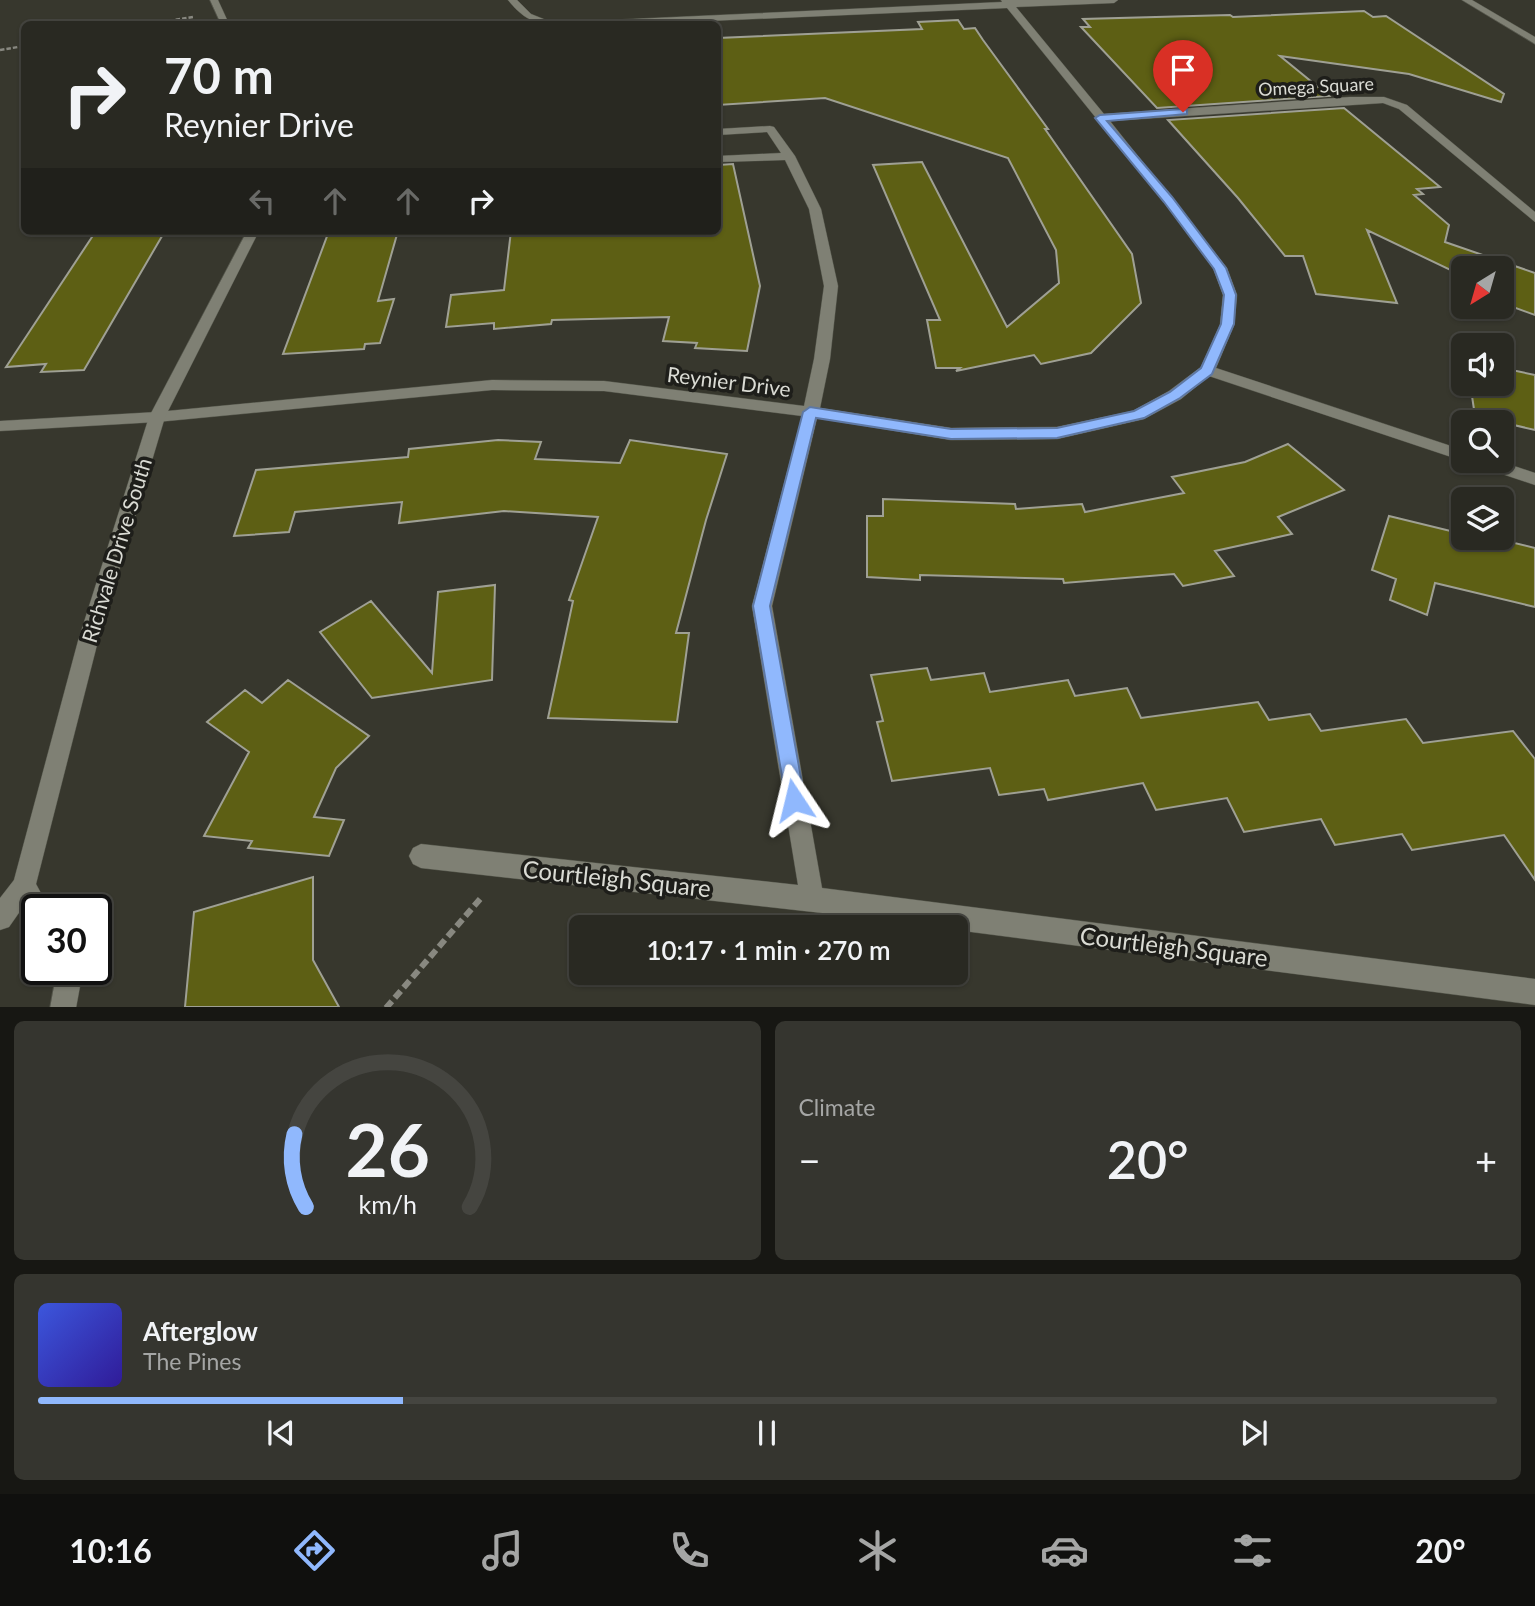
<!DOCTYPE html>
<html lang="en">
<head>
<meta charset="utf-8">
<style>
  body { margin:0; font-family:Lato,sans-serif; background:#35352f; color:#f1f3f6; height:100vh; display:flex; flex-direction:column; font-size:26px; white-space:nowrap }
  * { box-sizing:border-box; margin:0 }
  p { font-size:23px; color:#a5a6a5 }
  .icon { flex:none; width:38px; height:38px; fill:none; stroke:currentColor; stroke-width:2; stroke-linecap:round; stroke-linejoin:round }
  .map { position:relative; height:1007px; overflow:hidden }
  .details { display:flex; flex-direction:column; gap:14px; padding:14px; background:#171713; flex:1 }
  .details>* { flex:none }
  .hud { position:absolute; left:21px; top:21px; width:700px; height:214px; border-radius:10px; box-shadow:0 2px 5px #0004,0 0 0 2px #454540; background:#292922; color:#f1f3f6; overflow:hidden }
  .needle { width:46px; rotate:217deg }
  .buttons { position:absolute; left:1451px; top:256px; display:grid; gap:14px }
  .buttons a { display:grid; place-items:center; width:63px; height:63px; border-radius:10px; background:#292922; box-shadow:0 2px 5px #0004,0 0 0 2px #454540; font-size:35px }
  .speed { position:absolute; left:21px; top:894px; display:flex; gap:14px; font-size:35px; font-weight:700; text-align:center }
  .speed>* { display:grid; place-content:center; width:91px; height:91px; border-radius:50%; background:#292922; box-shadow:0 2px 5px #0004,0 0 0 2px #454540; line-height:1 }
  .speed .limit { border:4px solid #111; border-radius:10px; background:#fff; color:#111 }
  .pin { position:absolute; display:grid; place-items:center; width:60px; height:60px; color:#fff; margin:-72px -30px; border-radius:50% 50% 50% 0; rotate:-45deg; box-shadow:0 0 7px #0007 }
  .pin .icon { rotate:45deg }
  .me { position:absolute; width:77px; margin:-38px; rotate:350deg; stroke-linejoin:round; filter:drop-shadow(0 0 5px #0008) }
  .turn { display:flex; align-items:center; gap:24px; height:147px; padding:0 28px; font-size:32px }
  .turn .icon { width:91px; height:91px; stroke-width:2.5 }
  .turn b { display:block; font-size:49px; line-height:60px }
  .lanes { display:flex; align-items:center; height:66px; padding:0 28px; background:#0003; justify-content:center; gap:35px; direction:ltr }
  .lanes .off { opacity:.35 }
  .big { font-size:52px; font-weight:600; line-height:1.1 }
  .details .widget { flex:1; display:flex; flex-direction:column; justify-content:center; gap:10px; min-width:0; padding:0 24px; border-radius:10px; background:#35352f }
  .details .dial { align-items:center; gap:0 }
  .dial svg { height:182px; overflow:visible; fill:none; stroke:#454540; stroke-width:7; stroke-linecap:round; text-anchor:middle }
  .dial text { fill:#f1f3f6; stroke:none }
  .song { display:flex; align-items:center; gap:21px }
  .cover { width:84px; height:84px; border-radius:10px; background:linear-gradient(135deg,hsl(230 70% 55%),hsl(250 70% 35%)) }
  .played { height:7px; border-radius:4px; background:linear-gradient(90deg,#90b8fd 25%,#454540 25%) }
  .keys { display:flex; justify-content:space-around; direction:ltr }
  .heat { display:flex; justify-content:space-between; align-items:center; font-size:38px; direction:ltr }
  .details .tiles { flex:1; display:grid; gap:14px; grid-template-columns:1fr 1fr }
  .widget:last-child { grid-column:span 2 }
  .trip { position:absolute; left:569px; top:915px; width:399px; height:70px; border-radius:10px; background:#292922; box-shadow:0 2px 5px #0004,0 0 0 2px #454540; font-weight:600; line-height:70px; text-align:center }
  .dock { display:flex; height:112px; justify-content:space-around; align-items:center; background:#10100e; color:#a5a6a5 }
  .dock .icon { width:49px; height:49px }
  .dock .active { color:#90b8fd }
  .dock b { font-size:32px; color:#f1f3f6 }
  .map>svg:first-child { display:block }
  .building { fill:#5d5f14; stroke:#9fa094; stroke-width:2 }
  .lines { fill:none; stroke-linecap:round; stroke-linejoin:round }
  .minor-casing { stroke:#53544a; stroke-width:1 }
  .tertiary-casing { stroke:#53544a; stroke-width:1 }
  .secondary-casing { stroke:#53544a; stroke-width:1 }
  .path-far1 { stroke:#888880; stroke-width:2.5; stroke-dasharray:4.5 2; stroke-linecap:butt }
  .path { stroke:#888880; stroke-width:6; stroke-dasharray:9 4.5; stroke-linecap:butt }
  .minor { fill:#7f8074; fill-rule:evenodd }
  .tertiary { fill:#7f8074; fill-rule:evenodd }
  .secondary { fill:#7f8074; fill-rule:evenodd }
  .route { fill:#90b8fd; stroke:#5e78a4; stroke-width:2 }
  .labels { text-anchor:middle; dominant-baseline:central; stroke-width:7; stroke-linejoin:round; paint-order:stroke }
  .far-street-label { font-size:18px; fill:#dadbd4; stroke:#1e1e1a }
  .street-label { font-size:21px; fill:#dadbd4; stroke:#1e1e1a }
  .near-street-label { font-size:24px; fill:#dadbd4; stroke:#1e1e1a }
</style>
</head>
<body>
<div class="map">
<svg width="1535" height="1008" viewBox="0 0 1535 1008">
  <rect width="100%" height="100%" fill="#37372d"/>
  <!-- building -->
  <path class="building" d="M1364,11L1373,17L1386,16L1504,94L1501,102L1409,74L1280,56L1329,96L1157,108L1081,27H1090L1083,19L1230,15L1233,17Z
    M958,20L964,29L975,28L983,40L1048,129H1045L1132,254L1141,303L1091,353L1041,364L1034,355L956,371L960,368H936L927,320H940L873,165L922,162L1007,327L1059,283L1056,250L1008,158L825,98L718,105V38L922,29L918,22Z
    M1344,108L1440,187L1417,189L1423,194L1414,195L1449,225L1445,242L1535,273V315L1502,303V268H1463V276L1367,230L1397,303L1316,294L1303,256H1285L1238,198L1168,120Z
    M718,165L733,164L760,286L747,351L695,348L697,343L663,341L669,317L552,320L551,324L494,329V323L446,327L451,295L504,290L511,231H718Z
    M96,231H165L84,370L41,372L46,364L6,367Z
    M329,231H398L378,301L394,299L380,343L365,344L364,349L283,354Z
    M1502,368L1535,375V430L1475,416L1470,383H1502Z
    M498,440L541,442L535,459L620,463L630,440L727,454L706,520L676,633H689L677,722L548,718L573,601L569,600L598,517L504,511L399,523L402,502L295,512L289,532L234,536L256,470L408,457L409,449Z
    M1288,444L1344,490L1278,517L1292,534L1215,551L1234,576L1183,586L1174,574L1064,583L1063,579L920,575V580L867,577V516H883V499L1015,504L1016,509L1082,504L1085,512L1184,493L1172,477L1245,462Z
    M1389,516L1463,534V537L1502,543V540L1535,548V607L1435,583L1427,615L1390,600L1396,579L1372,570Z
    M495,585L492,680L372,698L320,632L371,601L432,673L438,592Z
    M927,668L931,680L984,673L990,692L1068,680L1075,696L1127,688L1141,718L1258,702L1269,720L1310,714L1321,731L1406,719L1423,743L1513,731L1535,759V880L1504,835L1412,850L1402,834L1335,845L1321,819L1244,832L1227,798L1156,810L1143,783L1048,800L1044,789L999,795L990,768L892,781L877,722L883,721L871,675Z
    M288,680L369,736L336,768L314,817L344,820L329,856L248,848L252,841L204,836L249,752L207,722L245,690L262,703Z
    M313,877V960L339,1007H185L194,912Z"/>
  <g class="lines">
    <defs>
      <path id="minor" d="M508,0H517L531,14L556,24C534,26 521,16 508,0Z
        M1001,0H1118L1114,3L1016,7L1104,114L1350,97H1384L1407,105L1535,212V222L1399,109L1383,103L1110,121L1227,268L1237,295L1234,325L1216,368L1463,450V460H1496L1535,473V485L1209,376L1181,399L1144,419L1057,439L951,440L817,418L772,606L822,888L1535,979V1005L956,930V928L421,868L413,864L409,856L413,848L421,844L798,885L752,606L802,416L604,391L492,390L157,422L0,431V421L157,412L492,380L604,381L804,406L814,359L824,286L809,209L785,160L718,162V156L781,153L767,132L718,135V129L770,126L774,127L795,156L821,209L838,286L830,359L820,408L951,428L1057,427L1133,411L1169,391L1201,367L1220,325L1223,295L1213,268L1164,202L1007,8L639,24H584L589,21L1002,2Z"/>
      <path id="tertiary" d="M210,0H218L229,24H221Z
        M247,231H259L165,417L98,641L36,884L50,910H37V922L29,919L23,907L9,927L0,930V898L14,880L78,641L149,417Z
        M57,970H83L76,1008H50Z"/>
      <path id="secondary" d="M1462,0H1472L1535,37V44Z"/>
    </defs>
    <!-- minor casing -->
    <use href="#minor" class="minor-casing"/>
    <!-- tertiary casing -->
    <use href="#tertiary" class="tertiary-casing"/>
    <!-- secondary casing -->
    <use href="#secondary" class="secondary-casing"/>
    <!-- path-far1 -->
    <path class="path-far1" d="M150,24L193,17
      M0,50L24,46"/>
    <!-- path -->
    <path class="path" d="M386,1008L481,898"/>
    <!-- minor -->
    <use href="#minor" class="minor"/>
    <!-- tertiary -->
    <use href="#tertiary" class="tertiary"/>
    <!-- secondary -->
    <use href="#secondary" class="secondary"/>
  </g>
  <!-- route -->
  <path class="route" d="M1183,109L1187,110V114L1107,121L1172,197L1226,268L1236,295L1234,324L1212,374L1180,398L1144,418L1057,438L951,439L816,418L770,606L805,800L802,806L794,809L787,806L753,606L803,412L810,407L951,429L1057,428L1134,411L1170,392L1201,368L1221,324L1224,295L1214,269L1164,202L1095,118L1100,115Z"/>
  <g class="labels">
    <!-- far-street labels -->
    <g class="far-street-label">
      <text transform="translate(1316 86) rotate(-3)">Omega Square</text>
    </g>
    <!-- street labels -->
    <g class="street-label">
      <text transform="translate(729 381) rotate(7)">Reynier Drive</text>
      <text transform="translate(116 550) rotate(-73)">Richvale Drive South</text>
    </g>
    <!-- near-street labels -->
    <g class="near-street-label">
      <text transform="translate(617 878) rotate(6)">Courtleigh Square</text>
      <text transform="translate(1174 946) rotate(7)">Courtleigh Square</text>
    </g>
  </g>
</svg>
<div class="buttons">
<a><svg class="needle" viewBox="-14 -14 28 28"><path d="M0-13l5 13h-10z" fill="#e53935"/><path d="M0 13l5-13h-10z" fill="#a5a6a5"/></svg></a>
<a><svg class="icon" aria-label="sound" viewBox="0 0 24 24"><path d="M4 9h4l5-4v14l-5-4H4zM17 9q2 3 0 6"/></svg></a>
<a><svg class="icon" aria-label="search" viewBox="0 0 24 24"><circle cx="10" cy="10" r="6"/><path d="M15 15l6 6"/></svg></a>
<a><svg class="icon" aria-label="layers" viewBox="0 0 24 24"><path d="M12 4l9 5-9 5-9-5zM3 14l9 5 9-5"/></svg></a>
</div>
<div class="speed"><div class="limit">30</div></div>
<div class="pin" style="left:1183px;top:112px;background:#d93025"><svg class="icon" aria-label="arrive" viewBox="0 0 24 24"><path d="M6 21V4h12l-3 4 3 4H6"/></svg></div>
<svg class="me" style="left:794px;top:800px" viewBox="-20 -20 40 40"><path d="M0-17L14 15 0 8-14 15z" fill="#90b8fd" stroke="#fff" stroke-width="4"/></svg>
<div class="trip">10:17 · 1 min · 270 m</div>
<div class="hud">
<div class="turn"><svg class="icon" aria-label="right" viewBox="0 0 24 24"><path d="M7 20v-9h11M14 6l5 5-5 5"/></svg><div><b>70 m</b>Reynier Drive</div></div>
<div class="lanes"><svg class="icon off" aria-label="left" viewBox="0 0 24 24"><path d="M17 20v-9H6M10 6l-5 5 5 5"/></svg><svg class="icon off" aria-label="ahead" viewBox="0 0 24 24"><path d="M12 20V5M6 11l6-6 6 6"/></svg><svg class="icon off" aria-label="ahead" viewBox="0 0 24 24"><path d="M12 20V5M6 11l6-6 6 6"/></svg><svg class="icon" aria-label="right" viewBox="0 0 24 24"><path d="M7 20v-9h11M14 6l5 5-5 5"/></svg></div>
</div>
</div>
<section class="details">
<div class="tiles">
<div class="widget dial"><svg viewBox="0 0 100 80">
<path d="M14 69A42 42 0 1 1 86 69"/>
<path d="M14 69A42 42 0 0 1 9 37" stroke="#90b8fd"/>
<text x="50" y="56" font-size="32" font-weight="700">26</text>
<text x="50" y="72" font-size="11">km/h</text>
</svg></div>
<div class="widget"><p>Climate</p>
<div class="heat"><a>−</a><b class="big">20°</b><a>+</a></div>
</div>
<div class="widget">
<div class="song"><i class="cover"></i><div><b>Afterglow</b><p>The Pines</p></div></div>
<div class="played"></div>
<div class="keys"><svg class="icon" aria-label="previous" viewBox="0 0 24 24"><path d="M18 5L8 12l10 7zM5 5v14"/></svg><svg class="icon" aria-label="pause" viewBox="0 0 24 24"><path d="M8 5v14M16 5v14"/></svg><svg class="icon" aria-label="next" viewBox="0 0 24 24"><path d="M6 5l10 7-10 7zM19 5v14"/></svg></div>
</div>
</div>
</section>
<nav class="dock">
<b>10:16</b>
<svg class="icon active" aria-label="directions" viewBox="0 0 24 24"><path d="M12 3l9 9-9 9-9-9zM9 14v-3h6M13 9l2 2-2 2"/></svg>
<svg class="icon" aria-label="music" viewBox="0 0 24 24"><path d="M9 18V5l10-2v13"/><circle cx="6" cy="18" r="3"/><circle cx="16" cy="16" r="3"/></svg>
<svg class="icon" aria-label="phone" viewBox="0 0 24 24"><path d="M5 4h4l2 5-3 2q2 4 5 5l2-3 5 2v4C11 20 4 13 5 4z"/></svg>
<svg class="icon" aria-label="climate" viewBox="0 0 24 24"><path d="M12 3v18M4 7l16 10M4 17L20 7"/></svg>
<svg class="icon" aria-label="car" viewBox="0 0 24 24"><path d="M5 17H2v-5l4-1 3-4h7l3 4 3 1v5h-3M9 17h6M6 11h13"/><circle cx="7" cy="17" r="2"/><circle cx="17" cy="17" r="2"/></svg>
<svg class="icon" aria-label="filters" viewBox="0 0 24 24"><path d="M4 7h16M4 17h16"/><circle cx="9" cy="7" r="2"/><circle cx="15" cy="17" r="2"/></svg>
<b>20°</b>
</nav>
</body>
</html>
